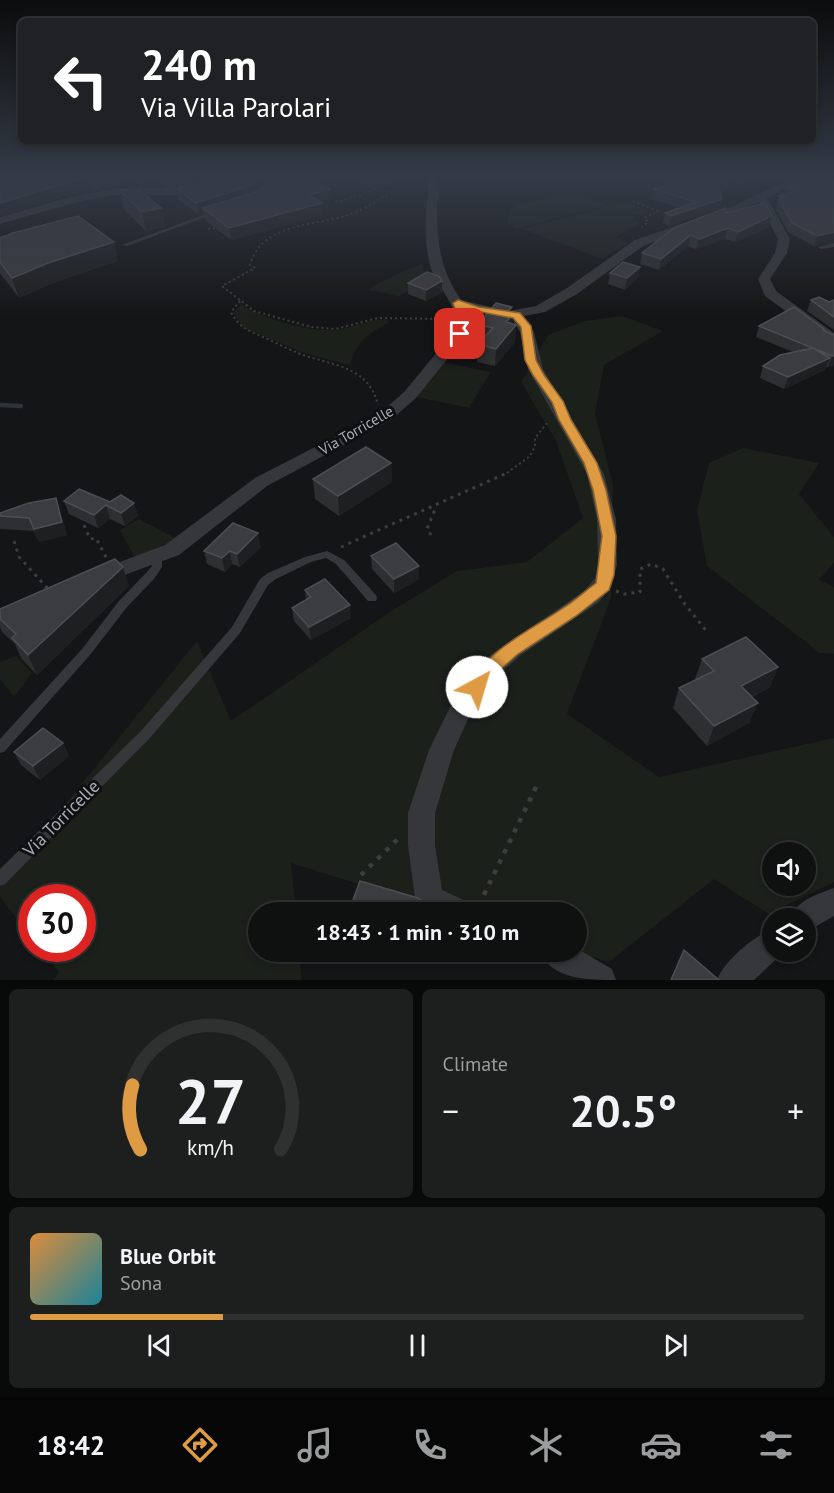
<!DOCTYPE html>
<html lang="en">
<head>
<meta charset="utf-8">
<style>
  body { margin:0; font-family:"PT Sans",sans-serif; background:#1d1e1e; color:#f1f3f6; height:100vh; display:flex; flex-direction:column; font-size:22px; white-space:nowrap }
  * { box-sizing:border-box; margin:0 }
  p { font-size:20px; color:#9b9d9f }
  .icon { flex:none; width:33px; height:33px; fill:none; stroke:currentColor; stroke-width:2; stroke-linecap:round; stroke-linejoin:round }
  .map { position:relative; height:980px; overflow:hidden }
  .sheet { display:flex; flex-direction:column; gap:9px; padding:9px; background:#080909; flex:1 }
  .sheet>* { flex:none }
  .top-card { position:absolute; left:18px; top:18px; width:798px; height:126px; border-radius:9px; box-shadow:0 3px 9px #0003,0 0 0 2px #2f3030; background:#202124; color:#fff; overflow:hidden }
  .buttons { position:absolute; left:762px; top:842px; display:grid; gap:12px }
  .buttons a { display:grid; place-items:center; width:54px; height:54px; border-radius:50%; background:#0f1010; box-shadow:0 3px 9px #0003,0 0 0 2px #2f3030; font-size:30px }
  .speed { position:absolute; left:18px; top:884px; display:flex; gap:12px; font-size:30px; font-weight:700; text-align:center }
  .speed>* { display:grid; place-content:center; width:78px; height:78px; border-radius:50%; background:#0f1010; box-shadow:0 3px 9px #0003,0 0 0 2px #2f3030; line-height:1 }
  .speed .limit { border:9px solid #d22; background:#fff; color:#111 }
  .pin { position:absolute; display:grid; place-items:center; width:51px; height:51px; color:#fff; margin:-26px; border-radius:12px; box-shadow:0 3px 9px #0006 }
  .me { position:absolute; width:66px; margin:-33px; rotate:39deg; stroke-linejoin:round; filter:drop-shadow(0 0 4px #0008) }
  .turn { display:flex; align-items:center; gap:21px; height:126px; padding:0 24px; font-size:27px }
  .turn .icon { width:78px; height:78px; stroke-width:2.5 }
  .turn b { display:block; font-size:42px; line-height:51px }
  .big { font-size:45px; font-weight:800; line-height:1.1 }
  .sheet .card { flex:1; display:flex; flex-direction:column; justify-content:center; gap:9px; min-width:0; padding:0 21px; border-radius:9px; background:#1d1e1e }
  .sheet .dial { align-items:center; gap:0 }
  .dial svg { height:156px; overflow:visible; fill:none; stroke:#2f3030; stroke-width:7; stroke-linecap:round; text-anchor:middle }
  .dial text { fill:#f1f3f6; stroke:none }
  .song { display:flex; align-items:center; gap:18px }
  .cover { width:72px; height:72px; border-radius:9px; background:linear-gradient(135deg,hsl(30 70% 55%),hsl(190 70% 35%)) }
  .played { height:6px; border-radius:3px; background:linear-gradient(90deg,#de9b44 25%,#2f3030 25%) }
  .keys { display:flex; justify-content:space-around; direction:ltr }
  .heat { display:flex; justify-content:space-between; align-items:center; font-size:33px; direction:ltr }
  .sheet .tiles { flex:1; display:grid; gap:9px; grid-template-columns:1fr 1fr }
  .card:last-child { grid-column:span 2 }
  .trip { position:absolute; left:248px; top:902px; width:339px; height:60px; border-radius:30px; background:#0f1010; box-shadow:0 3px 9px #0003,0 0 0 2px #2f3030; font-weight:800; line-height:60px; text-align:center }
  .menu { display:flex; height:96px; justify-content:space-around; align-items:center; background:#060606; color:#9b9d9f }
  .menu .icon { width:42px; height:42px }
  .menu .current { color:#de9b44 }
  .menu b { font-size:27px; color:#f1f3f6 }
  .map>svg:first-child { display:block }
  .green { fill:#1b201b; fill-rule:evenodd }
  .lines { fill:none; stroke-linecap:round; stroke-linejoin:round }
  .stream { stroke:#2c3438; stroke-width:4.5 }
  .path-far2 { stroke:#3c3e41; stroke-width:2; stroke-dasharray:2 3; stroke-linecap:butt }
  .path-far1 { stroke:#3c3e41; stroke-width:3; stroke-dasharray:3 5; stroke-linecap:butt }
  .path { stroke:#3c3e41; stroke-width:4.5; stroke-dasharray:4.5 7; stroke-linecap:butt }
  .lane { fill:#36373a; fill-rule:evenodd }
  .street { fill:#36373a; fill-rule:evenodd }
  .wall { fill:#2e2f31 }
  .shaded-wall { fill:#1e1f20 }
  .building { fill:#3b3c3f; stroke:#4c4e52; stroke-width:1.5 }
  .route { fill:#de9b44; stroke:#90652c; stroke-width:1.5 }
  .labels { text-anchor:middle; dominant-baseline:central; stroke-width:6; stroke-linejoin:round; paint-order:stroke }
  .street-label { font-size:15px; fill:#a8adb5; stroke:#0f1011 }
  .near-street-label { font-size:18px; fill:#a8adb5; stroke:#0f1011 }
</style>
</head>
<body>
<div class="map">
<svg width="834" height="980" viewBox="0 0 834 980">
  <rect width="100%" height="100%" fill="#141516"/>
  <!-- green -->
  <path class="green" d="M568,192L606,205L516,229L508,223L507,216L511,209L518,205Z
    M625,202L649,211L633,216L635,218L632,220L638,223L616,237L629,243L602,259L523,229Z
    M423,263L425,281L399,296L368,290L382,281Z
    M241,304C263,319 309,332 335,330C353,328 369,319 386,319L390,322C370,332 355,343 350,365L307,354L258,334L242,327L233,313Z
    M622,316L663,331L604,365L595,414L613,484L611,598L567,714L659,777L834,738V882L769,914L714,879L609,962L573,951H576V912H448L291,863L296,912H258V951H300L301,980H54L59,972L40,948H82V897H32L31,937L0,897V885L197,641L231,721L390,612L457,571L527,562L583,518L556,441L521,382L548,335L585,321ZM772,852H806V885H772Z
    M442,362L491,372L469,408L417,397Z
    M743,448L819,463L799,494L834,537V563L819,580L834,587V654L820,653L707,566L697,510L709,463Z
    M139,519L177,539L135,558L120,530Z
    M16,656L32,673L14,697L0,679V662Z"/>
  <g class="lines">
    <!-- stream -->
    <path class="stream" d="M0,405L21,406"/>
    <!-- path-far2 -->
    <path class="path-far2" d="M413,178C394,189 369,209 348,215C315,226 261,223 250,265L255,268L222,286L254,311L311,327L335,329L378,318L447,319
      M639,178V183L661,189
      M633,201L658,211L644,218L648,222L642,227
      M335,202L358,196L401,178
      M208,229L219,228
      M240,301L231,312C238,327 249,331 263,337C277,343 291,351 306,356C337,366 369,368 378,405
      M507,473L530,456L535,446V438L548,422"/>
    <!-- path-far1 -->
    <path class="path-far1" d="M84,525L90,539L96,538L107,559
      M431,535L427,529L436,507
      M14,541L19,557L49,590
      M341,547L509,472
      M616,591L624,594L640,592V569L651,564L663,569L684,603L708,633"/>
    <!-- path -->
    <path class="path" d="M361,875L400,837
      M479,905L539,781"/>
    <!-- lane -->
    <path class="lane" d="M128,178H134L146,186L140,192H136L135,191L140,186Z
      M214,211L219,212L127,246L122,245Z
      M834,243V247L821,249L818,247Z
      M327,551L344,560L376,595L377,598L376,601H368L336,564L326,558L311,562L276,579L268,585L240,633L149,739L5,884L0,886V869L141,731L232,627L260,579L268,573L305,557Z
      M157,554L160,555L162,557V567L154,579L127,607L90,655L4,752L0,753V739L82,649L119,601L146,573L152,566L154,555Z"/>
    <!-- street -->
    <path class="street" d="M426,178H436C442,192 436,201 437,215C438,249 442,272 461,300L509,311L536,306L567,288L635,240L731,207L792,178H806L767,198L790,239L787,253L770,279L776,291L834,333V344L829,343L765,296L758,279L775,253L778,239L759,202L643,246L577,294L545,312L524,316L534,332L543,369L604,474L616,519L617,565L611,587L599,602L521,655L505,669L491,684L468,719L454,750L435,813V845L442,890L468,902L472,912H424L419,908L415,898L408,845V813L429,750L451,705L475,671L489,656L584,591L595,578L598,565L597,519L587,474L528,369L520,332L512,319L468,309L471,322L465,337L416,398L391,420L267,486L179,555L100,584L93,582L90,577L93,572L165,545L255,478L379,414L404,392L453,333C463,305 434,288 429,261C426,247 425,229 426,215C426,201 431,192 426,178Z
      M202,187L206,188V192L180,195H113L73,203L0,224V217L67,198L113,189Z
      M834,888V916L806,932V918H791C798,899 816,895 834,888Z
      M772,929V951H784L782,954L754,980H717C725,960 752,938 772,929Z
      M576,948L612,969L616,980C588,980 552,980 539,951H576Z"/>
  </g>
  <!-- wall -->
  <path class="wall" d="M0,178H128L129,181L99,189L92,188L0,216Z
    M153,178H312L330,189L331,201L323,203V215L231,240L205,220L204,213L198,214L179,200L177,189L179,188H167Z
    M350,178H394V181L367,188Z
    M688,178H758L757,180L721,192L722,199L720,208L669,226L663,223L665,213L680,208L651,199L653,189Z
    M834,178V242L814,246L789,233L776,210L779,196L784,195L786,187Z
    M119,190L161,208L165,227L146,231L123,208Z
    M726,213L769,227L735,242L725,239L696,249L688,246L659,270L640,264L642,253Z
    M0,238L114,242L118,261L53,283L19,298L0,273Z
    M640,267L638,278L625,290L608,284L610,273Z
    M442,281V292L426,301L408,294V283Z
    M811,300L829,302L834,300V330L807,311Z
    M512,312L514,313L513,324L516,325L515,342L495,366L477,362L478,344L480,342L477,341L478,324Z
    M759,326L824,329V330L834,335V366L828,367H826L825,370L784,389L760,378L763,366L793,352L756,337Z
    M391,463L392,482L339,516L315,499L313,479Z
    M64,501L134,503L138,516L125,526L110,519L98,528L69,514Z
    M60,512L67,535L39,542L34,531L0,529V513Z
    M261,547L240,567L232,564L225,572L207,564L204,551Z
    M371,556L419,579L394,593L372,569Z
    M129,586L37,675L21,658L15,644L2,632L0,627V609Z
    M305,590L351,618L311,640L294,621L292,608L306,600Z
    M702,659L778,667L770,687L752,697L758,703L749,723L707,746L673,708L679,688L696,680L695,679Z
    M63,743L69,756L40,780L21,765L14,752Z
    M424,902L439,904L438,912H351L350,908Z"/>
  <!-- shaded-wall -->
  <path class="shaded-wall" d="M84,178H89L92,188L0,216V203Z
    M96,178H128L129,181L99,189Z
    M174,178H230L179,187V188L176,189Z
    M260,178H276L251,198L203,208L204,213L198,214L196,203Z
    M366,178H394V181L367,188Z
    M736,178H758L757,180L716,193L718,184Z
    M330,189L331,201L323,203V215L231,240L229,228L309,195Z
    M722,199L720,208L669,226L671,216Z
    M161,208L165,227L146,231L142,212Z
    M772,216L769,227L735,242L738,232Z
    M728,228L725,239L696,249L699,239Z
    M834,232V242L814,246L817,236Z
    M691,235L688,246L659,270L661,259Z
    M114,242L118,261L53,283L19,298L12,278L48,263Z
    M640,267L638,278L625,290L627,278Z
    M442,281V292L426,301V290Z
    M512,307V316L514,313L513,329L516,325L515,342L495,366L496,349L508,311Z
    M832,356H834V366L828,367Z
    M830,358L825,370L784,389L788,377Z
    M391,463L392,482L339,516L338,496Z
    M56,498L67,535L39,542L34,529Z
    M134,503L138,516L125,526L121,513Z
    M106,505L110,519L98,528L94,515Z
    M258,533L261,547L240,567L237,554Z
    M230,551L232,564L225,572L222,558Z
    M419,566V579L394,593V579Z
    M123,567L129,586L37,675L28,655Z
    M350,605L351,618L311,640L309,627Z
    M778,667L770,687L733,706L741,686Z
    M758,703L749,723L707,746L714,726Z
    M63,743L69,756L40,780L33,766Z"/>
  <!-- building -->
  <path class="building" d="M0,178H84L0,203Z
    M220,178H260L249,186L196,203L177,189L182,188L179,187Z
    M274,178H312L330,189L309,195L322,203L229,228L203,208L256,192Z
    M688,178H736L718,184L722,199L671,216L665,213L697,202L653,189Z
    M806,178H834V232L817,236L792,223L779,200L784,198L779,196L798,191L786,187Z
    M137,188L161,208L142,212L119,190Z
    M765,203L772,216L738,232L728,228L699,239L691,235L661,259L642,253L674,228L725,208L726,213Z
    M78,216L114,242L48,263L12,278L0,262V238L13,233Z
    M623,262L640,267L627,278L610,273Z
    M427,272L439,276L442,281L426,290L408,283Z
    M819,297L829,302L834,300V317L811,300Z
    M496,303L512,307L508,311L514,313L506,322L516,325L496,349L478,344L493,328L478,324Z
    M794,307L824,329L823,330L834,335V356H832L759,326Z
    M813,348L830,358L788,377L763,366L780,355Z
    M366,447L391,463L338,496L313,479Z
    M79,489L110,502L121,495L134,503L121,513L106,505L94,515L64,501Z
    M56,498L62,522L34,529L29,518L0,516V513L29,503Z
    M233,523L258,533L237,554L230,551L222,558L204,551Z
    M396,543L419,566L394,579L371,556Z
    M115,559L123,567L28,655L12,638L16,634L0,619V609Z
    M325,579L350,605L309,627L292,608L311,597L305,590Z
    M746,637L778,667L741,686L758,703L714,726L679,688L714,671L702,659Z
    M43,728L63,743L33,766L14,752Z
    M360,881L418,898L424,902L439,904L437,912H363L350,908Z
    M684,950L719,980H671Z"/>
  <!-- sky -->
  <linearGradient id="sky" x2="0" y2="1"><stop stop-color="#0b0c0c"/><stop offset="0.56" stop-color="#343b47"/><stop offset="1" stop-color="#343b47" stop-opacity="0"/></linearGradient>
  <rect width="834" height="316" fill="url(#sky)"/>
  <!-- route -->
  <path class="route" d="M458,300L479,307L520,313L531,326L536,360L544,375L563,401L571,420L597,463L606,490L616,536L614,575L609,590L576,616L518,654L494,675L483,692L477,694L470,692L468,687C487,649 530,631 563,608C575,601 585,591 596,583L602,536L593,490L584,463L559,420L552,402L533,375L525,360L521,327L513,318L465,309L470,322L464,336H457L455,334L459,322L453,303Z"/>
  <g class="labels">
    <!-- street labels -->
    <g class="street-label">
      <text transform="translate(356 430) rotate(-30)">Via Torricelle</text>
    </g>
    <!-- near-street labels -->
    <g class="near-street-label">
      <text transform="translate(61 818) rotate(-45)">Via Torricelle</text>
    </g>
  </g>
</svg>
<div class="buttons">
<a><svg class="icon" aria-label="sound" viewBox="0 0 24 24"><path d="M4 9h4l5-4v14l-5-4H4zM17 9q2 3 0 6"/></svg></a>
<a><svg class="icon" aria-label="layers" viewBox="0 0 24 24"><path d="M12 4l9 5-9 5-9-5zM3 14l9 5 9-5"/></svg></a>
</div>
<div class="speed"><div class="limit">30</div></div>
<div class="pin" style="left:460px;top:334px;background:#d93025"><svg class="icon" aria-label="arrive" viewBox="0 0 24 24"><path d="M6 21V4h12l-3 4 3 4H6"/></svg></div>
<svg class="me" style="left:477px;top:687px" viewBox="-20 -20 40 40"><circle r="19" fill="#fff"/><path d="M0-13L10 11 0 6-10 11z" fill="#de9b44"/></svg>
<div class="trip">18:43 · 1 min · 310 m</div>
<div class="top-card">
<div class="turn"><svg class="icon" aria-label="left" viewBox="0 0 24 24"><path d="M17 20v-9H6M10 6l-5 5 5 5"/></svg><div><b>240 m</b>Via Villa Parolari</div></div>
</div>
</div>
<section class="sheet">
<div class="tiles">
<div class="card dial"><svg viewBox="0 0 100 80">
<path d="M14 69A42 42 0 1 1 86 69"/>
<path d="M14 69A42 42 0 0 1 10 36" stroke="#de9b44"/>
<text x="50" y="56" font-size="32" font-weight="700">27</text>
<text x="50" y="72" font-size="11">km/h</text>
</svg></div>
<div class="card"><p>Climate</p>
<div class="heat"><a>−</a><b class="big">20.5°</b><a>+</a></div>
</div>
<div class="card">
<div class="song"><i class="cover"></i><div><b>Blue Orbit</b><p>Sona</p></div></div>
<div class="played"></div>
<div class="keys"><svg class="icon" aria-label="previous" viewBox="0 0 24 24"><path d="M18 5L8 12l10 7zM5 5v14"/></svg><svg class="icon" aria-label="pause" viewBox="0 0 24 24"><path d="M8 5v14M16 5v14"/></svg><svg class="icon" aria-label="next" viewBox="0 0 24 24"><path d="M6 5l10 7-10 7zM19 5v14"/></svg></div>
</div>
</div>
</section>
<nav class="menu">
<b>18:42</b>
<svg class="icon current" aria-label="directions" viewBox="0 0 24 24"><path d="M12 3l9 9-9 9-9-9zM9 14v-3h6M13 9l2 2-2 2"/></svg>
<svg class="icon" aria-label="music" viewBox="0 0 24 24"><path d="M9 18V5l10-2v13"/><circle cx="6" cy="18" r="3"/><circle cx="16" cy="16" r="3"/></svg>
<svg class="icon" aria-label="phone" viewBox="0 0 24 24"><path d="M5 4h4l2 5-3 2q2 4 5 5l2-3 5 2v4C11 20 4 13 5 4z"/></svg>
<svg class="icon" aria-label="climate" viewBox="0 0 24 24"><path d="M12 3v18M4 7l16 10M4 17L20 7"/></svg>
<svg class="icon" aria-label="car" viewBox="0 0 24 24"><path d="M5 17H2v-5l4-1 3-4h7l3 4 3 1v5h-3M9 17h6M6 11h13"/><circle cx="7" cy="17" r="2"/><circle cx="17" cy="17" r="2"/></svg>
<svg class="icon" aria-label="filters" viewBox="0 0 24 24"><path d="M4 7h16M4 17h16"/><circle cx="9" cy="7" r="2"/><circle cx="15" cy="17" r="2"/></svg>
</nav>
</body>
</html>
